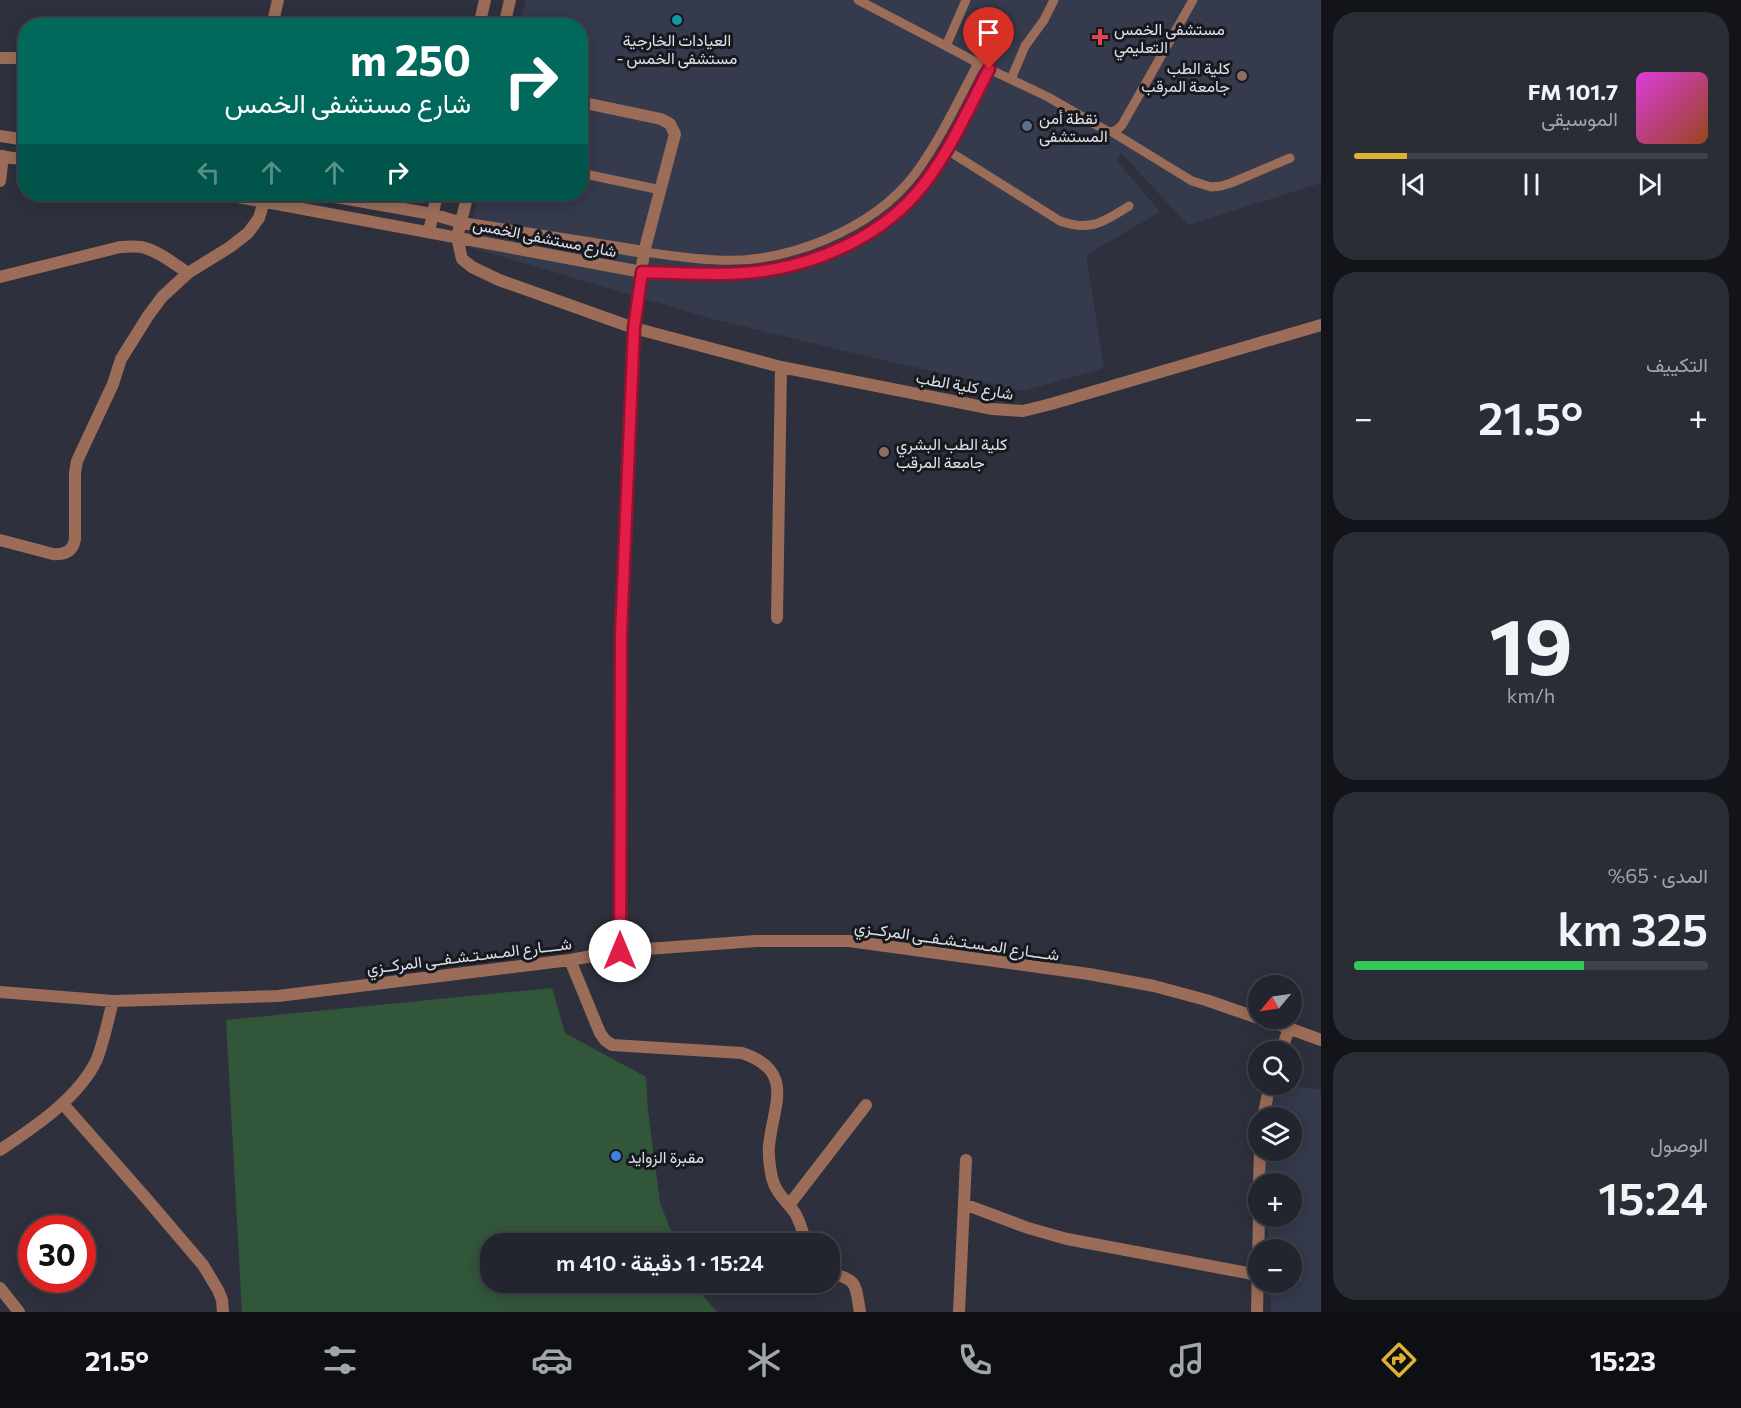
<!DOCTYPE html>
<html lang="ar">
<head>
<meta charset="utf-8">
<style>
  body { margin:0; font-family:Commissioner,Vazirmatn,sans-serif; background:#2a2d36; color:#f1f3f6; direction:rtl; height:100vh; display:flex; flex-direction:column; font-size:22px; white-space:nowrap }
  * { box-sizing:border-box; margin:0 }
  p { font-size:20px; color:#a2a5aa }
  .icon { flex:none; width:33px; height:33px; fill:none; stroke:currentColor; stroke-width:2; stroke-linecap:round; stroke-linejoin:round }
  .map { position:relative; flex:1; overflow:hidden; direction:ltr }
  .panel { display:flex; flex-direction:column; gap:12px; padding:12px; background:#131419; width:420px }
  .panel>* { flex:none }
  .banner { position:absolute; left:18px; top:18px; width:570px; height:183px; border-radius:24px; box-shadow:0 3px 15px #0003,0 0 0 2px #3f424a; direction:rtl; background:#00695c; color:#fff; overflow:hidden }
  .needle { width:39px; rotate:241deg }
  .buttons { position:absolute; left:1248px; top:975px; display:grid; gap:12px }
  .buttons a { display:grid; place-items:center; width:54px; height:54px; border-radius:50%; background:#22252e; box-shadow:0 3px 15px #0003,0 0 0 2px #3f424a; font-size:30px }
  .speed { position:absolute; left:18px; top:1215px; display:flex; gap:12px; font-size:30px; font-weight:700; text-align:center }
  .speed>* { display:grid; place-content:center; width:78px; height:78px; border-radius:50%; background:#22252e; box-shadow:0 3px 15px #0003,0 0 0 2px #3f424a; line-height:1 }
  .speed .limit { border:9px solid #d22; background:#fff; color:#111 }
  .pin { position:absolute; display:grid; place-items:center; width:51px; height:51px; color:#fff; margin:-62px -26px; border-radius:50% 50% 50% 0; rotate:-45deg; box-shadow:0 0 6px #0007 }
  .pin .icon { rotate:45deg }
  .me { position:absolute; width:66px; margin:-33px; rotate:0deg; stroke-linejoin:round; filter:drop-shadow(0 0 4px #0008) }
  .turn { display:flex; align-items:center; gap:21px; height:126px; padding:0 18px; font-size:27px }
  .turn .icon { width:78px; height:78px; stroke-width:2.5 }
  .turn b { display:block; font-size:42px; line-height:51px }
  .lanes { display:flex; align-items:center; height:57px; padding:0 18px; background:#0003; justify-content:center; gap:30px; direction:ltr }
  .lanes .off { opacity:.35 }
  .big { font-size:45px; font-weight:600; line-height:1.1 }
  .panel .widget { flex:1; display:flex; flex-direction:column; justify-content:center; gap:9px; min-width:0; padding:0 21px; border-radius:24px; background:#2a2d36 }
  .panel .dial { align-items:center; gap:0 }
  .dial b { font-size:78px; line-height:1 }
  .song { display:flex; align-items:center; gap:18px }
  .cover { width:72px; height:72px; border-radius:9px; background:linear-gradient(135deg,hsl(300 70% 55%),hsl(20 70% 35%)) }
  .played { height:6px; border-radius:3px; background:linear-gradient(90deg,#dbb233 15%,#3f424a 15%) }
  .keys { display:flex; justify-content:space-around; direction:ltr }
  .heat { display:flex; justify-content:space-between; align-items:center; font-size:33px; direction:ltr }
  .charge { height:9px; border-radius:4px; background:linear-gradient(90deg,#34c759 65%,#3f424a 0) }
  .trip { position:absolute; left:480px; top:1233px; width:360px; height:60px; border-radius:24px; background:#22252e; box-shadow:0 3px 15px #0003,0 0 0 2px #3f424a; font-weight:600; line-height:60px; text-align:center; direction:rtl }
  .dock { display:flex; height:96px; justify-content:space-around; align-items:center; background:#0e0f12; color:#a2a5aa }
  .dock .icon { width:42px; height:42px }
  .dock .active { color:#dbb233 }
  .dock b { font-size:27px; color:#f1f3f6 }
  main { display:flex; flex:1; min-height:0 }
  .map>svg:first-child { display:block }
  .built { fill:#353a4c }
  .green { fill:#325639 }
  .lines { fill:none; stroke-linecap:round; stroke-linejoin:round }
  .lane { stroke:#9b6d58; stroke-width:9 }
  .street { stroke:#9b6d58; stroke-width:12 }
  .route-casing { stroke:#92132f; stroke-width:15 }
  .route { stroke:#e11d48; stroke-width:10 }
  .culture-dot { fill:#0f9aa8; stroke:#18191f; stroke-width:2 }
  .health-dot { fill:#e0444e; stroke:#18191f; stroke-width:2 }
  .education-dot { fill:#8d6e63; stroke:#18191f; stroke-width:2 }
  .service-dot { fill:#5c6f8a; stroke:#18191f; stroke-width:2 }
  .shop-dot { fill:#3f7fe0; stroke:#18191f; stroke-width:2 }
  .labels { text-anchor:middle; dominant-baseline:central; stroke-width:6; stroke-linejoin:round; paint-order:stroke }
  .poi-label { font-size:16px; fill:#dde0e8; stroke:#18191f; text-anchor:start }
  .street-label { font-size:16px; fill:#dde0e8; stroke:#18191f }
</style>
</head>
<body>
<main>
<section class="panel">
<div class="widget">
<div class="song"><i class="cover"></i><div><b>101.7 FM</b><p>الموسيقى</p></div></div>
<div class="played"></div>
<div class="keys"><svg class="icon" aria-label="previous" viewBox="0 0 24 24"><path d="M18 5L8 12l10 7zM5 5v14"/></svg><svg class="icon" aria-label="pause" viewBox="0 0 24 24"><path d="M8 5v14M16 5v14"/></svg><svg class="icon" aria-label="next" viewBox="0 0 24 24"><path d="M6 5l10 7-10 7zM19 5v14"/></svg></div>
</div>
<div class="widget"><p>التكييف</p>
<div class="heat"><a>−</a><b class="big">21.5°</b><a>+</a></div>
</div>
<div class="widget dial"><b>19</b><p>km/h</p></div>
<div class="widget"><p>المدى · 65%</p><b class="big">325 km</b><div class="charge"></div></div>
<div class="widget"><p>الوصول</p><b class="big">15:24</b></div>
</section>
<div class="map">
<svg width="1321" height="1312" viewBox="0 0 1321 1312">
  <rect width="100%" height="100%" fill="#2e313d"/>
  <!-- built -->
  <path class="built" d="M526,0H1321V183L1188,225L1121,153L1117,161L1160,212L1086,255L1104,368L1023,391L878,359L713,319L466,246L479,194H580V26L519,25Z
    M1285,1085L1321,1090V1312H1271L1270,1283L1292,1282V1250L1269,1249L1267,1217L1292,1216V1184L1266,1183L1265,1151L1292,1150V1118L1263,1117V1116Z"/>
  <!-- green -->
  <path class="green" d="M552,988L565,1033L646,1077L648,1111L660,1203L676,1243L490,1244V1282L694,1283L697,1289L717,1312H242L226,1020Z"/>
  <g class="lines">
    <!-- lane -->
    <path class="lane" d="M858,0L946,46
      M966,0L946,46L989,69L1048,97L1107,131C1114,133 1117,130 1122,125L1193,0
      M1011,79L1025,46L1044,20L1054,0
      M1112,132L1192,181L1211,187L1221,186L1231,183L1290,158
      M947,150L1060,221C1090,232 1104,222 1129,206
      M580,173L661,190
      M644,252C668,255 693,259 717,260C786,264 872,230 915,174C940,140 958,101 978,63
      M642,272C679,273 719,277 756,272C819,264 883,235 923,185C951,150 969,109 989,69"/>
    <!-- street -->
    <path class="street" d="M272,26L278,0
      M479,26L485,0
      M504,26L510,0
      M0,58H26
      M580,102L661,119L670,124L675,134L644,252L634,328L621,634L620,791V951
      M0,136L26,140
      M0,156L26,160
      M0,181L3,156
      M222,194L642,272
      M319,194L432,214L462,223L644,252
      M468,194L457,237L462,259L472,267L499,280L634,328L781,367L993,409L1023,411L1051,404L1321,325
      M429,232L437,194
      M0,277L120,247C128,247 137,245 145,248C160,252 174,264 188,273
      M0,540L53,554C65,555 73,551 75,539V473L77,461L113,384L121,359L148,316L162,297L188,273L230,247L248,233L259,218L264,201
      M777,618L781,367
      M570,960L600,1033L605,1040L612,1045L742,1053C796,1071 773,1105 769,1146C768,1157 770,1168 772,1178C776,1194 787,1201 795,1213C801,1223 803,1233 806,1244
      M0,992L113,1001L278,996L570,960L620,951L756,941H849L1089,974L1154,986L1206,1000L1258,1018
      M1261,1018L1321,1040
      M1281,1052L1289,1028
      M63,1104L145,1197L203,1265L218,1290L222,1300L223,1312
      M1263,1118L1270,1084
      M0,1150C33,1128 80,1097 97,1059C104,1041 108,1020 113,1001
      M1259,1184L1260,1150
      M964,1204L1028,1228L1067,1239L1258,1275
      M789,1205L866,1105
      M830,1273C859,1280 855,1285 860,1312
      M0,1288L19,1312
      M959,1312L966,1160
      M1257,1312L1259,1216"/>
  </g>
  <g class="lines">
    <defs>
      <path id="route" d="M620,951L621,634L634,328L642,272C679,273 718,276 755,272C818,265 885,235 924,184C951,149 969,108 989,69"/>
    </defs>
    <!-- route casing -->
    <use href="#route" class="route-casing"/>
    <!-- route -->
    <use href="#route" class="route"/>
  </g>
  <!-- markers -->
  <circle class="culture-dot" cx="677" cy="20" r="6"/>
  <path class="health-dot" d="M1097 28h6v6h6v6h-6v6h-6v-6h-6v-6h6z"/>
  <g class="education-dot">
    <circle cx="1242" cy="76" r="6"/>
    <circle cx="884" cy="452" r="6"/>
  </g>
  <circle class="service-dot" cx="1027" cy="126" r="6"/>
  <circle class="shop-dot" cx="616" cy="1156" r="6"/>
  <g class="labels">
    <!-- poi labels -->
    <g class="poi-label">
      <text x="1114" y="28">مستشفى الخمس<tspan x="1114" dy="18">التعليمي</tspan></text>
      <text x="677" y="39" text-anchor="middle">العيادات الخارجية<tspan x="677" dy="18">- مستشفى الخمس</tspan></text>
      <text x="1230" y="67" text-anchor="end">كلية الطب<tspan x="1230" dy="18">جامعة المرقب</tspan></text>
      <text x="1039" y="117">نقطة أمن<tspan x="1039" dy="18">المستشفى</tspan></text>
      <text x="896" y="443">كلية الطب البشري<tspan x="896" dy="18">جامعة المرقب</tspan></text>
      <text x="628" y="1156">مقبرة الزوايد</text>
    </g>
    <!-- street labels -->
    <g class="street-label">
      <text transform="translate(545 237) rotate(11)">شارع مستشفى الخمس</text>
      <text transform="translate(965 385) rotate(10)">شارع كلية الطب</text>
      <text transform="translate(957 940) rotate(8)">شــــارع المـسـتـشـفــى المركــزي</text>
      <text transform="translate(469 955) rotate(-7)">شــــارع المـسـتـشـفــى المركــزي</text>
    </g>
  </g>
</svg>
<div class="buttons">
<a><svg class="needle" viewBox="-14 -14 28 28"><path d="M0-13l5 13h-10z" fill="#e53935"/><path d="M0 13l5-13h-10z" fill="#a2a5aa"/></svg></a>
<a><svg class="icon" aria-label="search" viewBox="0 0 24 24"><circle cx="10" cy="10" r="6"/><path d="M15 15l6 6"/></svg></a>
<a><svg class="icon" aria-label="layers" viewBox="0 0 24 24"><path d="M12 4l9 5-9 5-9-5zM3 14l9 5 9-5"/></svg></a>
<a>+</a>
<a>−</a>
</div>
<div class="speed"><div class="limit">30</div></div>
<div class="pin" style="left:989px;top:69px;background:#d93025"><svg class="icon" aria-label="arrive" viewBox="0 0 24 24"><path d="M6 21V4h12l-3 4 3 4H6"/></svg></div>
<svg class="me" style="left:620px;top:951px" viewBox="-20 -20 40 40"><circle r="19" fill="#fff"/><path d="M0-13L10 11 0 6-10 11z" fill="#e11d48"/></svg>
<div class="trip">15:24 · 1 دقيقة · 410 m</div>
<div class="banner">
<div class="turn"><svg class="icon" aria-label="right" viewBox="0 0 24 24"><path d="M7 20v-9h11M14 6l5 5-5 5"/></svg><div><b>250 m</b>شارع مستشفى الخمس</div></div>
<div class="lanes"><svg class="icon off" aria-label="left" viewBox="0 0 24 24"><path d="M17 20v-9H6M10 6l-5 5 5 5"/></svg><svg class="icon off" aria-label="ahead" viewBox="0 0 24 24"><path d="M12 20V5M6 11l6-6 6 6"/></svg><svg class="icon off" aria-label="ahead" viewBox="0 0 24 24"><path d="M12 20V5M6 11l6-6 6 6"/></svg><svg class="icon" aria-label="right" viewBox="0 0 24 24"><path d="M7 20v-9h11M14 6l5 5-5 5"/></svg></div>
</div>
</div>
</main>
<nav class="dock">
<b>15:23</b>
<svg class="icon active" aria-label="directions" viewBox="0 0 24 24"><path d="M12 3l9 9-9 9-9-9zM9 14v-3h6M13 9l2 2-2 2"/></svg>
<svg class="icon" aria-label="music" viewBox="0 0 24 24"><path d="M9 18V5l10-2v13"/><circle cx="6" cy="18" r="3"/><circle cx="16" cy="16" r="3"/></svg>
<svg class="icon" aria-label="phone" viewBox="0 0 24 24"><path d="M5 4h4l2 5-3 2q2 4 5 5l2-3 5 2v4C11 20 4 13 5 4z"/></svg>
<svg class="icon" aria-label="climate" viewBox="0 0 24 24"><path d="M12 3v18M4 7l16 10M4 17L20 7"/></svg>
<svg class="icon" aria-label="car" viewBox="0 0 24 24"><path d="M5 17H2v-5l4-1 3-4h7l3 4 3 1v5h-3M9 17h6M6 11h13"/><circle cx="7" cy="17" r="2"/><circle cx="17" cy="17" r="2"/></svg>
<svg class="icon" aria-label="filters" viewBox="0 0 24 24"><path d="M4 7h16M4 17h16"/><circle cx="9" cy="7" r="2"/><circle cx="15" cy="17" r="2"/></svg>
<b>21.5°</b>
</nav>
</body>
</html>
